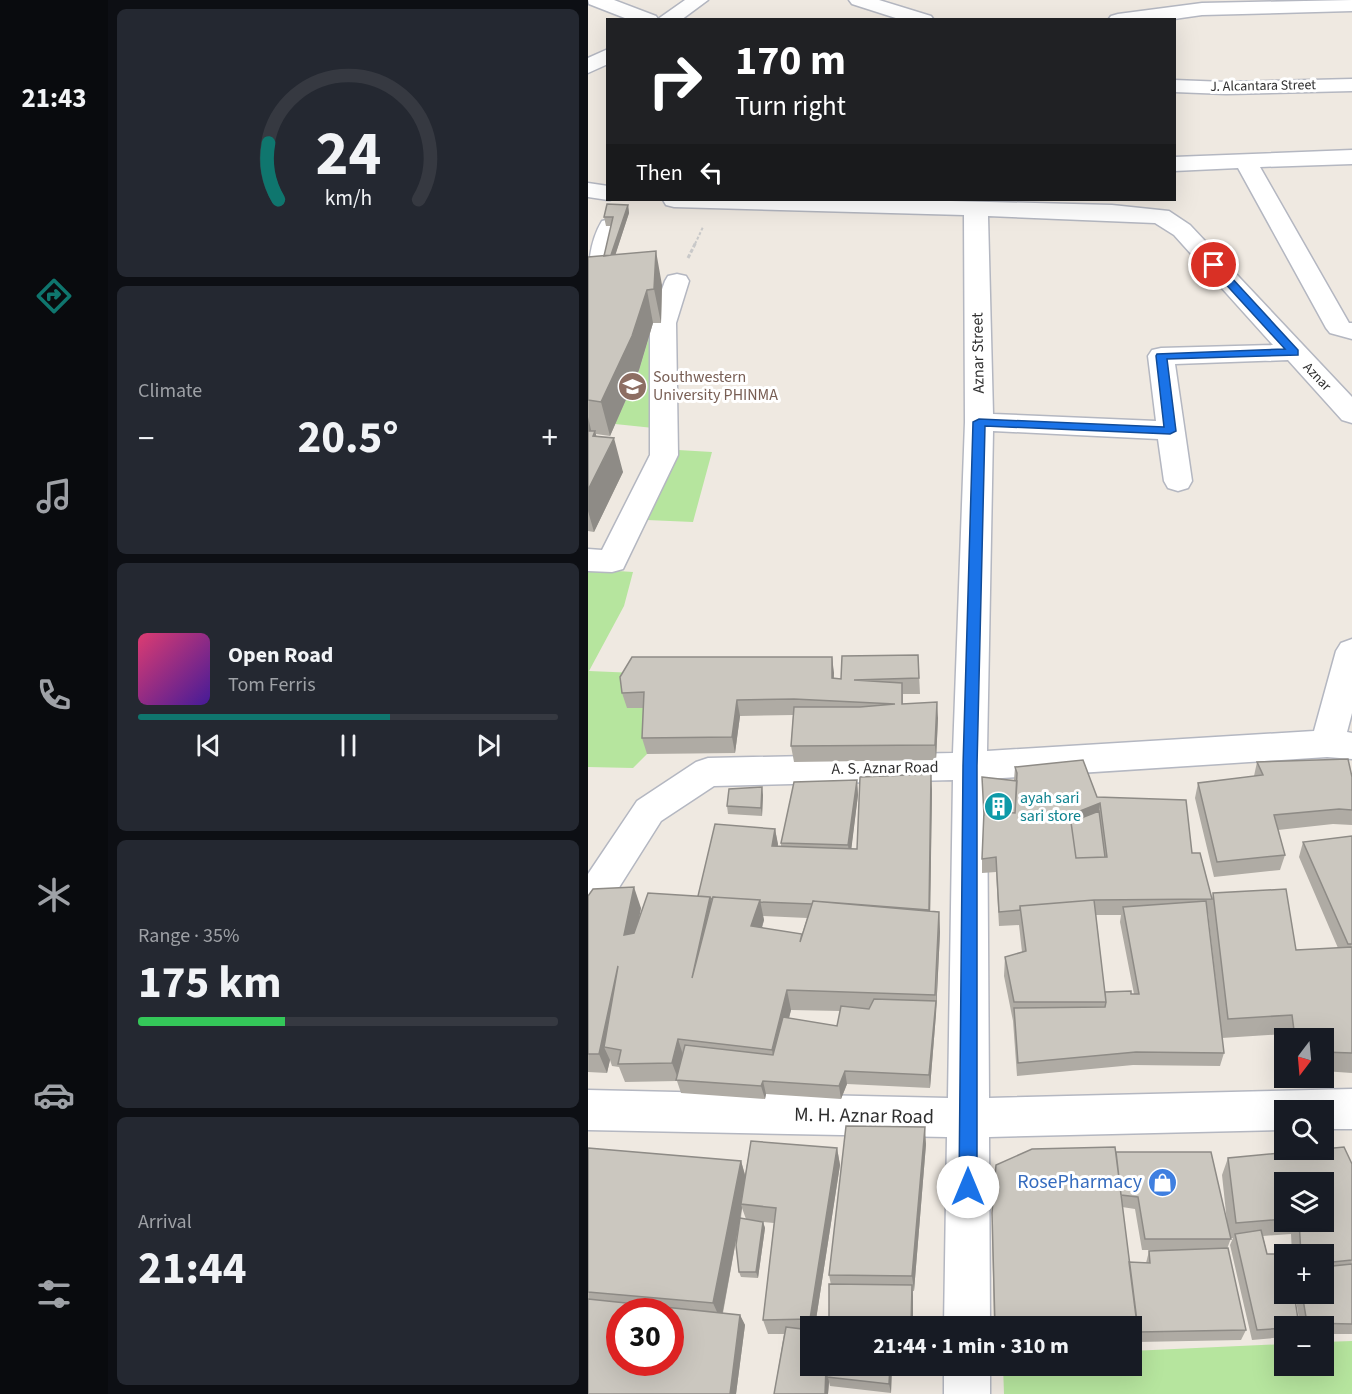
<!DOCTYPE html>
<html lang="en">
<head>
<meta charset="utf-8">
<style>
  body { margin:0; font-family:"Source Sans 3",sans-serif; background:#242831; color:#f1f3f6; height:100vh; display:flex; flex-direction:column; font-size:22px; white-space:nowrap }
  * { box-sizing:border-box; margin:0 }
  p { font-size:20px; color:#9ea1a6 }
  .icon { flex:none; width:33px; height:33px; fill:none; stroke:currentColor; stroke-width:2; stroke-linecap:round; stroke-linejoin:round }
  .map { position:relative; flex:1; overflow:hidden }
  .details { display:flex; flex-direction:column; gap:9px; padding:9px; background:#0d0f14; width:480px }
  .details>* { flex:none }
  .hud { position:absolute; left:18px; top:18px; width:570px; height:183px; border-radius:0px; box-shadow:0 6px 24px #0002; background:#202124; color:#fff; overflow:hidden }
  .needle { width:39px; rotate:196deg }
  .tools { position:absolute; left:686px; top:1028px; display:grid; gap:12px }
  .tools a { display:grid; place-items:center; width:60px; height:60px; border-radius:0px; background:#171b24; box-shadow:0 6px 24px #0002; font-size:30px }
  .speed { position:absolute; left:18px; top:1298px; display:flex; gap:12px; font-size:30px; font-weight:700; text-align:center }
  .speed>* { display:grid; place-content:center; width:78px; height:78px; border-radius:50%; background:#171b24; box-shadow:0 6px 24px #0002; line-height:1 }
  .speed .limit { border:9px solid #d22; background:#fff; color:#111 }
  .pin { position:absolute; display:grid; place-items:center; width:51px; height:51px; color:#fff; margin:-26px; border:3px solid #fff; border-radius:50%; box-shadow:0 2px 6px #0007 }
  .me { position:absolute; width:66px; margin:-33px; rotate:0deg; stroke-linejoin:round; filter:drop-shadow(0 0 4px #0008) }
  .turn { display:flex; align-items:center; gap:21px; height:126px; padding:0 30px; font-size:27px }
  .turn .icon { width:78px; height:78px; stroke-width:2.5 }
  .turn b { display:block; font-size:42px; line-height:51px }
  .then { display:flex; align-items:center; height:57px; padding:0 30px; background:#0003; gap:12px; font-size:22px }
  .big { font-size:45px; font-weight:700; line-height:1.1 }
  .details .card { flex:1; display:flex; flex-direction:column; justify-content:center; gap:9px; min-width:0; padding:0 21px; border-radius:9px; background:#242831 }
  .details .dial { align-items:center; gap:0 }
  .dial svg { height:156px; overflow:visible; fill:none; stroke:#363941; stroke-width:7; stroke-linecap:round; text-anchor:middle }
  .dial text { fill:#f1f3f6; stroke:none }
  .song { display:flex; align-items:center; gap:18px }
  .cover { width:72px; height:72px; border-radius:9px; background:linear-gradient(135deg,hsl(340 70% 55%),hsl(260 70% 35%)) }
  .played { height:6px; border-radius:3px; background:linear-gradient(90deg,#0f766e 60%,#363941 60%) }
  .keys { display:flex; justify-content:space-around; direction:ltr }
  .heat { display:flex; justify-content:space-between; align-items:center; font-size:33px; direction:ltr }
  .charge { height:9px; border-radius:4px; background:linear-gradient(90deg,#34c759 35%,#363941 0) }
  .trip { position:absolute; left:212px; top:1316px; width:342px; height:60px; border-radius:0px; background:#171b24; box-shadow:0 6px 24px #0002; font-weight:700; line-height:60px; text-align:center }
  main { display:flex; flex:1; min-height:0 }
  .tabs { display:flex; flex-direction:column; width:108px; justify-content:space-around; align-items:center; background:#090b0e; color:#9ea1a6 }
  .tabs .icon { width:42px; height:42px }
  .tabs .active { color:#0f766e }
  .tabs b { font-size:27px; color:#f1f3f6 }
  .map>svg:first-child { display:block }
  .green { fill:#b6e59e }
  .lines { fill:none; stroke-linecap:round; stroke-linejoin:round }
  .minor-casing { stroke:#b4b7c1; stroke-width:3 }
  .path-far1 { stroke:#c9c9c9; stroke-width:2; stroke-dasharray:3 2; stroke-linecap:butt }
  .path { stroke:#c9c9c9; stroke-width:3; stroke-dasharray:4 2; stroke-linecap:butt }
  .minor { fill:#fff; fill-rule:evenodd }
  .wall { fill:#afaba4; fill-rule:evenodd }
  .shaded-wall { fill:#8e8b86 }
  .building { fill:#cbc7bf; stroke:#8e8b86; stroke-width:1.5; fill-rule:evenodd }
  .route { fill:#1a73e8; stroke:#114b97; stroke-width:1.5 }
  .labels { text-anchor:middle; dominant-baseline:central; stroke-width:6; stroke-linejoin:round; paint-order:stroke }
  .far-street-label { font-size:14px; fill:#2e2e2e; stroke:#fff }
  .street-label { font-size:16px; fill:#2e2e2e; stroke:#fff }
  .education-label { font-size:16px; fill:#785e54; stroke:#fff; text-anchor:start }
  .culture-label { font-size:16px; fill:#0d838f; stroke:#fff; text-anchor:start }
  .near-street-label { font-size:20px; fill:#2e2e2e; stroke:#fff }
  .near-shop-label { font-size:20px; fill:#366cbe; stroke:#fff; text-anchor:end }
</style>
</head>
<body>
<main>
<nav class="tabs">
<b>21:43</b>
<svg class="icon active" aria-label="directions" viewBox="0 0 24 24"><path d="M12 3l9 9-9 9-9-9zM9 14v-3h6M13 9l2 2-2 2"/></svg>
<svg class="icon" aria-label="music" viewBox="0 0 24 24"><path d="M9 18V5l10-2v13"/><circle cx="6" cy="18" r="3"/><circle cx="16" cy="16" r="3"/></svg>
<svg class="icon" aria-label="phone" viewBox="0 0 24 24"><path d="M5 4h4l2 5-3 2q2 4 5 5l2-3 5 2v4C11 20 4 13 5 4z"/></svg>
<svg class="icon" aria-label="climate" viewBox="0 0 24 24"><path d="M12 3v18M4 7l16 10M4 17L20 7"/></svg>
<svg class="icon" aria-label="car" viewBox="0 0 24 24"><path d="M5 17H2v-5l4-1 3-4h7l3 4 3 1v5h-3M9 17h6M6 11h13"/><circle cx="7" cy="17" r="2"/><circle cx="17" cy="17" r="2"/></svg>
<svg class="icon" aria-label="filters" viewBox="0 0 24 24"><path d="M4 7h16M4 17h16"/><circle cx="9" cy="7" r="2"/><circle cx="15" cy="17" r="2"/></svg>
</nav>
<section class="details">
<div class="card dial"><svg viewBox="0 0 100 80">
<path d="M14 69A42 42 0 1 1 86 69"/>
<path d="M14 69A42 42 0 0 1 9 40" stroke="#0f766e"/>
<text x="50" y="56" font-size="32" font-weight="700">24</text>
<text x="50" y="72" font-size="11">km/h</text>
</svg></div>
<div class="card"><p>Climate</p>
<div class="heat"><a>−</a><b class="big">20.5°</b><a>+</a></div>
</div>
<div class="card">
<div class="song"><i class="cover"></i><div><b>Open Road</b><p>Tom Ferris</p></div></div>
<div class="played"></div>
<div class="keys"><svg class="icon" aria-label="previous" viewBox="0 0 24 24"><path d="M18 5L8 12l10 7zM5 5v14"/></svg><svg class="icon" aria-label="pause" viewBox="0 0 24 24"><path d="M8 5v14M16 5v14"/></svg><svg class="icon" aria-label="next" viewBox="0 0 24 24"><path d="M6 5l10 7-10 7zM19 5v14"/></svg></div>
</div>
<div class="card"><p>Range · 35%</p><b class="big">175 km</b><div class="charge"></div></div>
<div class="card"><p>Arrival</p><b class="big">21:44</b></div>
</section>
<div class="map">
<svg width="764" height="1394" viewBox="0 0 764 1394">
  <rect width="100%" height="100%" fill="#efe9e1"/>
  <!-- green -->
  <path class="green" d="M65,323L90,450L124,452L105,522L59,520L76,455L75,429L27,424L51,370Z
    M0,569L45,572L36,606L1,671L48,673L60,707L59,754L45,768L0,767Z
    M764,1341V1394H416L415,1365H543V1351L696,1344V1365H735V1342Z"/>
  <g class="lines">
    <defs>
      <path id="minor" d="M0,0H26L68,16L70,19L97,0H120L93,20H42L1,4Z
        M261,0H291L343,16L346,20H314L264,4Z
        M764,0V11L614,15L579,20H520L523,16L530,14L614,3Z
        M20,49V64L0,73V58Z
        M764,79V91L638,94L586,92V80L638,82Z
        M764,150V164L672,167L761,323H764V339L742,333L738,328L650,168L586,171V157Z
        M0,183L20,186V200H22H20L0,197Z
        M75,200H324L524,205L581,211L602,225L764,397V423L754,420L700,360L587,364L604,481L600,488L590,491L580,488L576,481L570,439L405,431L399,751L726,731L748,651L753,643L764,639V713L759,732L764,733V759L739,757L399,779L401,1098L764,1089V1129H735V1110H696V1130L401,1137L402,1326H356L359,1137L0,1130V1090L360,1098L365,780L126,786L73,821L13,916L0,921V874L49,801L108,762L120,758L365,753L377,422L376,215L86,207L78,205ZM400,216L567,223L586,235L685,345L573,348L564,350L560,356L568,421L405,414Z
        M22,219L30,221L34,226L13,291L9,296L0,299C0,272 0,244 14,221Z
        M89,274L98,276L101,281L88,323L90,455L35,569L24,572L0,571V549L14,550L62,455V323L77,281L80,276Z
        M356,1365H402V1394H356Z"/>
    </defs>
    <!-- minor casing -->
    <use href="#minor" class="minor-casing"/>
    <!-- path-far1 -->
    <path class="path-far1" d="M107,244L115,227"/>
    <!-- path -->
    <path class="path" d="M100,258L108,242"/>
    <!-- minor -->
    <use href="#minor" class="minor"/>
  </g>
  <!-- wall -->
  <path class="wall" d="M40,205L41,213L27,255L74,285L73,323H65L51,370L22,436L8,434V436L35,472L6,532L0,531V257L16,256L23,226H18L16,217Z
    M330,655L332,694H315V704L350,718L348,760L206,762L203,746L205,715L152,716L147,753L59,754L54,738L55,708H39L34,693L244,657L246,678L253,679Z
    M669,762L764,777V825L745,824L690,830L697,855L692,870L626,877L607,798L610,783L666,776Z
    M427,767L509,797L604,853L624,899L625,893L708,950L750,948L711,857L715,842L764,836V1073L735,1071V1038H698L697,1034L634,1038L636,1053L632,1066L545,1065L429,1076L425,1021L416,976L417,957L434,952L431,925L411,926L408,872L394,873V859L426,780ZM619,913H620L634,1037ZM508,915H533L532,922L546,994H517Z
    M269,780L270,795L263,849H269L344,790L342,911L351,912L352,932L348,1014L342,1088L259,1084L253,1099L178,1094L177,1099L93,1093L89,1081L37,1082L31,1067L24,1066L22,1060L19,1073L0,1072V896L53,908L51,918L110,896L187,829L190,846H193V843ZM175,916L219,918L214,934L174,928L176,920ZM203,1010L252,1011L249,1026L201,1018Z
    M175,795L174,816L140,814L139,806Z
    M163,1141L249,1148L252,1165L227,1326H222V1365H304L303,1393L242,1386L241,1382L240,1394H186L196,1334H180L175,1320L186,1223L175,1222L177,1228L170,1278L153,1277L151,1272L148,1245L149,1235L135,1313L152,1315L157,1325L148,1394H0V1148L153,1161L157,1175ZM154,1208L158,1219L153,1218ZM32,1311H82V1362H32Z
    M338,1144L326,1291H325V1296L243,1285L241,1275Z
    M528,1152L639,1222L634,1175L640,1158L764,1164V1334H735V1326H712L707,1293H735V1254H704L703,1234L675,1236L696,1326V1337L664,1340L642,1245L645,1238H643L639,1249L658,1330L653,1340L549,1342L546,1351H543V1326H406L404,1229V1213ZM696,1182L735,1221H696ZM534,1207L547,1209L554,1250H591L561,1251L558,1263L541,1262Z"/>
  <!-- shaded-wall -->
  <path class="shaded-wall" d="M40,205L41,213L16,290L14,282Z
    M68,251L74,285L73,323L66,289Z
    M59,290L65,323L51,370L22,436L13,402Z
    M0,417L4,434L0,439Z
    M7,431L15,461L26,438L35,472L6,532L0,511V490L5,436Z
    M244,657L246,673L245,694L244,678Z
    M149,700L152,716L147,753L144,737Z
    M349,702L350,718L348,760L347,745Z
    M343,774L344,790L342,925L341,910Z
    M269,780L270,795L262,860L260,845Z
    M174,787L175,795L174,816L173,808Z
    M512,803L510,819L483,830L482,815Z
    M187,829L190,844L187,861L184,846Z
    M46,887L53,908L44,955L36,935Z
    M122,897L128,917L104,978Z
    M172,900L176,920L168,946L163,926Z
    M351,912L352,932L348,1014L342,1088L341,1075L348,1001Z
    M30,966L16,1047L22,1060L19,1073L11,1054Z
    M199,990L203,1010L188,1069L184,1050Z
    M90,1039L96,1058L91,1081L84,1063Z
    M257,1071L259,1084L253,1099L251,1086Z
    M175,1081L178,1094L177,1099L173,1086Z
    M337,1127L338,1144L326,1291L324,1276Z
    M249,1148L252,1165L227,1326H224L222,1319Z
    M153,1161L159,1182L153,1204L154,1208L133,1321L125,1303Z
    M175,1222L177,1228L170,1278L168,1272Z
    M324,1285L325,1296V1326H323Z
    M152,1315L157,1325L148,1394H142Z
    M302,1365H304L303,1393L301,1384Z
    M238,1367L241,1382L240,1394H237Z"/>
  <!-- building -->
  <path class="building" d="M19,204L40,205L23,255L16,256L25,217H16Z
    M68,251L66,289L59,290L44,336L13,402L0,400V257Z
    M0,431H7L5,436L26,438L0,490Z
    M330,655L331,678L266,680L314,683V704L349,702L347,745L203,746L206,707H272L307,704L206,699L149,700L144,737L54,738L56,692L34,693L32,677L44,657H244V678L253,679L254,656Z
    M760,759L764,777V810L751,809L686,815L697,855L629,862L610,783L675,775L669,762Z
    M495,760L509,797L598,800L604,853H612L624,899L506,900L432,906V910L411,912L408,857L394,859L396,811L427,813L429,773L427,767ZM512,803L519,857L488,858L482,815Z
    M343,774L341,910L225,901L224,904L172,902V900L125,897L124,899H123L122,897L110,896L127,824L187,829L184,846L269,849L272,777Z
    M394,777L429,781L427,813L396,811V816Z
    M269,780L260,845L193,843L206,782Z
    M174,787L173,808L139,806L141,789Z
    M511,811L517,857L488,858L483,822Z
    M764,836V944H760L715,842Z
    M46,887L36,935L46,933L60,893L122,897L104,978L125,897L172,900L163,926L214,934L212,942L225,901L351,912L347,995L199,990L184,1050L90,1039L84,1063L30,1064L33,1050L16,1047L30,966L11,1054H0V896L5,889Z
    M698,889L708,950L764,947V1053L735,1052V1038H707L704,1015L640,1019L625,893Z
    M506,900L518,1002H426L417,957L438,951L432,906Z
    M618,901L636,1053L548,1052L430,1063L426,1008L517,1007L518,1002L517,992L543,991V994H551L535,907Z
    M286,999L348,1001L341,1075L257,1071L251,1086L175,1081L173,1086L88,1080L97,1045L185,1055L195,1017L249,1026L253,1006L281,1009Z
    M258,1126L337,1127L324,1276L241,1275Z
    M163,1141L249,1148L222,1319L175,1320L188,1208L153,1204Z
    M527,1147L551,1337H543V1326H407L404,1213L408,1165L444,1149Z
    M756,1147L764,1164V1260L735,1263V1254H713L711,1221H735V1182H696V1219L648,1223L640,1158Z
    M0,1148L153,1161L125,1303L0,1292Z
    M528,1152H623L643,1239H557L550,1197L533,1195Z
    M152,1218L175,1222L168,1272H151L148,1245Z
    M673,1230L679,1254H700H696V1293H706L711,1326H696V1328L669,1330L647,1234Z
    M640,1248L658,1330L550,1332L541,1262L562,1263L561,1251Z
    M764,1264V1324L719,1323L714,1293H735V1267Z
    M241,1284L324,1285L323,1326H241Z
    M0,1299L152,1315L142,1394H0ZM32,1311H82V1362H32Z
    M198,1327L222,1330V1365H302L301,1384L239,1377L238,1367L237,1394H186Z"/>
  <!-- route -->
  <path class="route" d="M622,263H630L710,350V355L579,359L588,431L582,434L397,426L389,766V1187L386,1193L380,1196L374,1193L371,1187L375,766L385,422L391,419L576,427L568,356L569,354L697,349L622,267Z"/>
  <!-- icons -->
  <defs>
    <symbol id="university-disc" viewBox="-11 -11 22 22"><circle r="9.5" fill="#8d6e63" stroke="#fff"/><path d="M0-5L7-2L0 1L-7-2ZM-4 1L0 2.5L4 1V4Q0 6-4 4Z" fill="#fff"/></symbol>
    <symbol id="building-disc" viewBox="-11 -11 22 22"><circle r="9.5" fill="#0f9aa8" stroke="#fff"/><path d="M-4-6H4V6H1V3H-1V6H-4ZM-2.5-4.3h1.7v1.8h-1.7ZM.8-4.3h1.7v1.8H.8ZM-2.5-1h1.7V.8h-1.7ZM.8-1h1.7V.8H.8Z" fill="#fff"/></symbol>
    <symbol id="shop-disc" viewBox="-11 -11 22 22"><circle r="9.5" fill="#3f7fe0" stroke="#fff"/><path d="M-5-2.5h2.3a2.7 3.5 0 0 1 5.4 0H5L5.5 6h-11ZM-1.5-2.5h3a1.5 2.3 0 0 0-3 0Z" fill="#fff"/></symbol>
  </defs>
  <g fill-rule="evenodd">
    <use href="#university-disc" x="28" y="370" width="33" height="33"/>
    <use href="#building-disc" x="394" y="790" width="33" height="33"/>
    <use href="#shop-disc" x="558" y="1166" width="33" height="33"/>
  </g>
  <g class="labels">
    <!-- far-street labels -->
    <g class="far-street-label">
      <text transform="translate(675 86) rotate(-1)">J. Alcantara Street</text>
      <text transform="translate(729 377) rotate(46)">Aznar</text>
    </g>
    <!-- street labels -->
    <g class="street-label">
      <text transform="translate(390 353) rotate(-91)">Aznar Street</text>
      <text transform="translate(297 768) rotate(-1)">A. S. Aznar Road</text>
    </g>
    <!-- education labels -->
    <g class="education-label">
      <text x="65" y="377">Southwestern<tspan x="65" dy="18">University PHINMA</tspan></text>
    </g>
    <!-- culture labels -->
    <g class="culture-label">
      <text x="432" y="798">ayah sari<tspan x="432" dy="18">sari store</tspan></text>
    </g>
    <!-- near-street labels -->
    <g class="near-street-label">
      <text transform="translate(276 1116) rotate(1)">M. H. Aznar Road</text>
    </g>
    <!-- near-shop labels -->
    <g class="near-shop-label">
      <text x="554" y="1182">RosePharmacy</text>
    </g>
  </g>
</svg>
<div class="tools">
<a><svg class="needle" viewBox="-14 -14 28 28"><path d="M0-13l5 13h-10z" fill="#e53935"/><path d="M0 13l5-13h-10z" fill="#9ea1a6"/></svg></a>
<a><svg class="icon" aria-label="search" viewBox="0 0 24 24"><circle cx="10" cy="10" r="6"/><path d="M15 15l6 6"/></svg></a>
<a><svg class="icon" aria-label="layers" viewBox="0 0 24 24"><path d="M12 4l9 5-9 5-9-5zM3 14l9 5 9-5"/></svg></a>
<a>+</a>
<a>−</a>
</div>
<div class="speed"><div class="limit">30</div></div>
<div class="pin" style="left:626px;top:265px;background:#d93025"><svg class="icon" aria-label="arrive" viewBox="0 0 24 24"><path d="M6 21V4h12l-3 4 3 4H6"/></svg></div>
<svg class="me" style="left:380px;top:1187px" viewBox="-20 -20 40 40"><circle r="19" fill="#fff"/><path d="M0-13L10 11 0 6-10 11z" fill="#1a73e8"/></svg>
<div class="trip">21:44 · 1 min · 310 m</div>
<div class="hud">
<div class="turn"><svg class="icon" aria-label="right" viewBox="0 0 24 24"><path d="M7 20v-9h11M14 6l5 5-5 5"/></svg><div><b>170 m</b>Turn right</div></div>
<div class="then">Then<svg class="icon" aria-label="left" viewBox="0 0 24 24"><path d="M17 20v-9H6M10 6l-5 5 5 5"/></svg></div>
</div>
</div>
</main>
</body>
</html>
